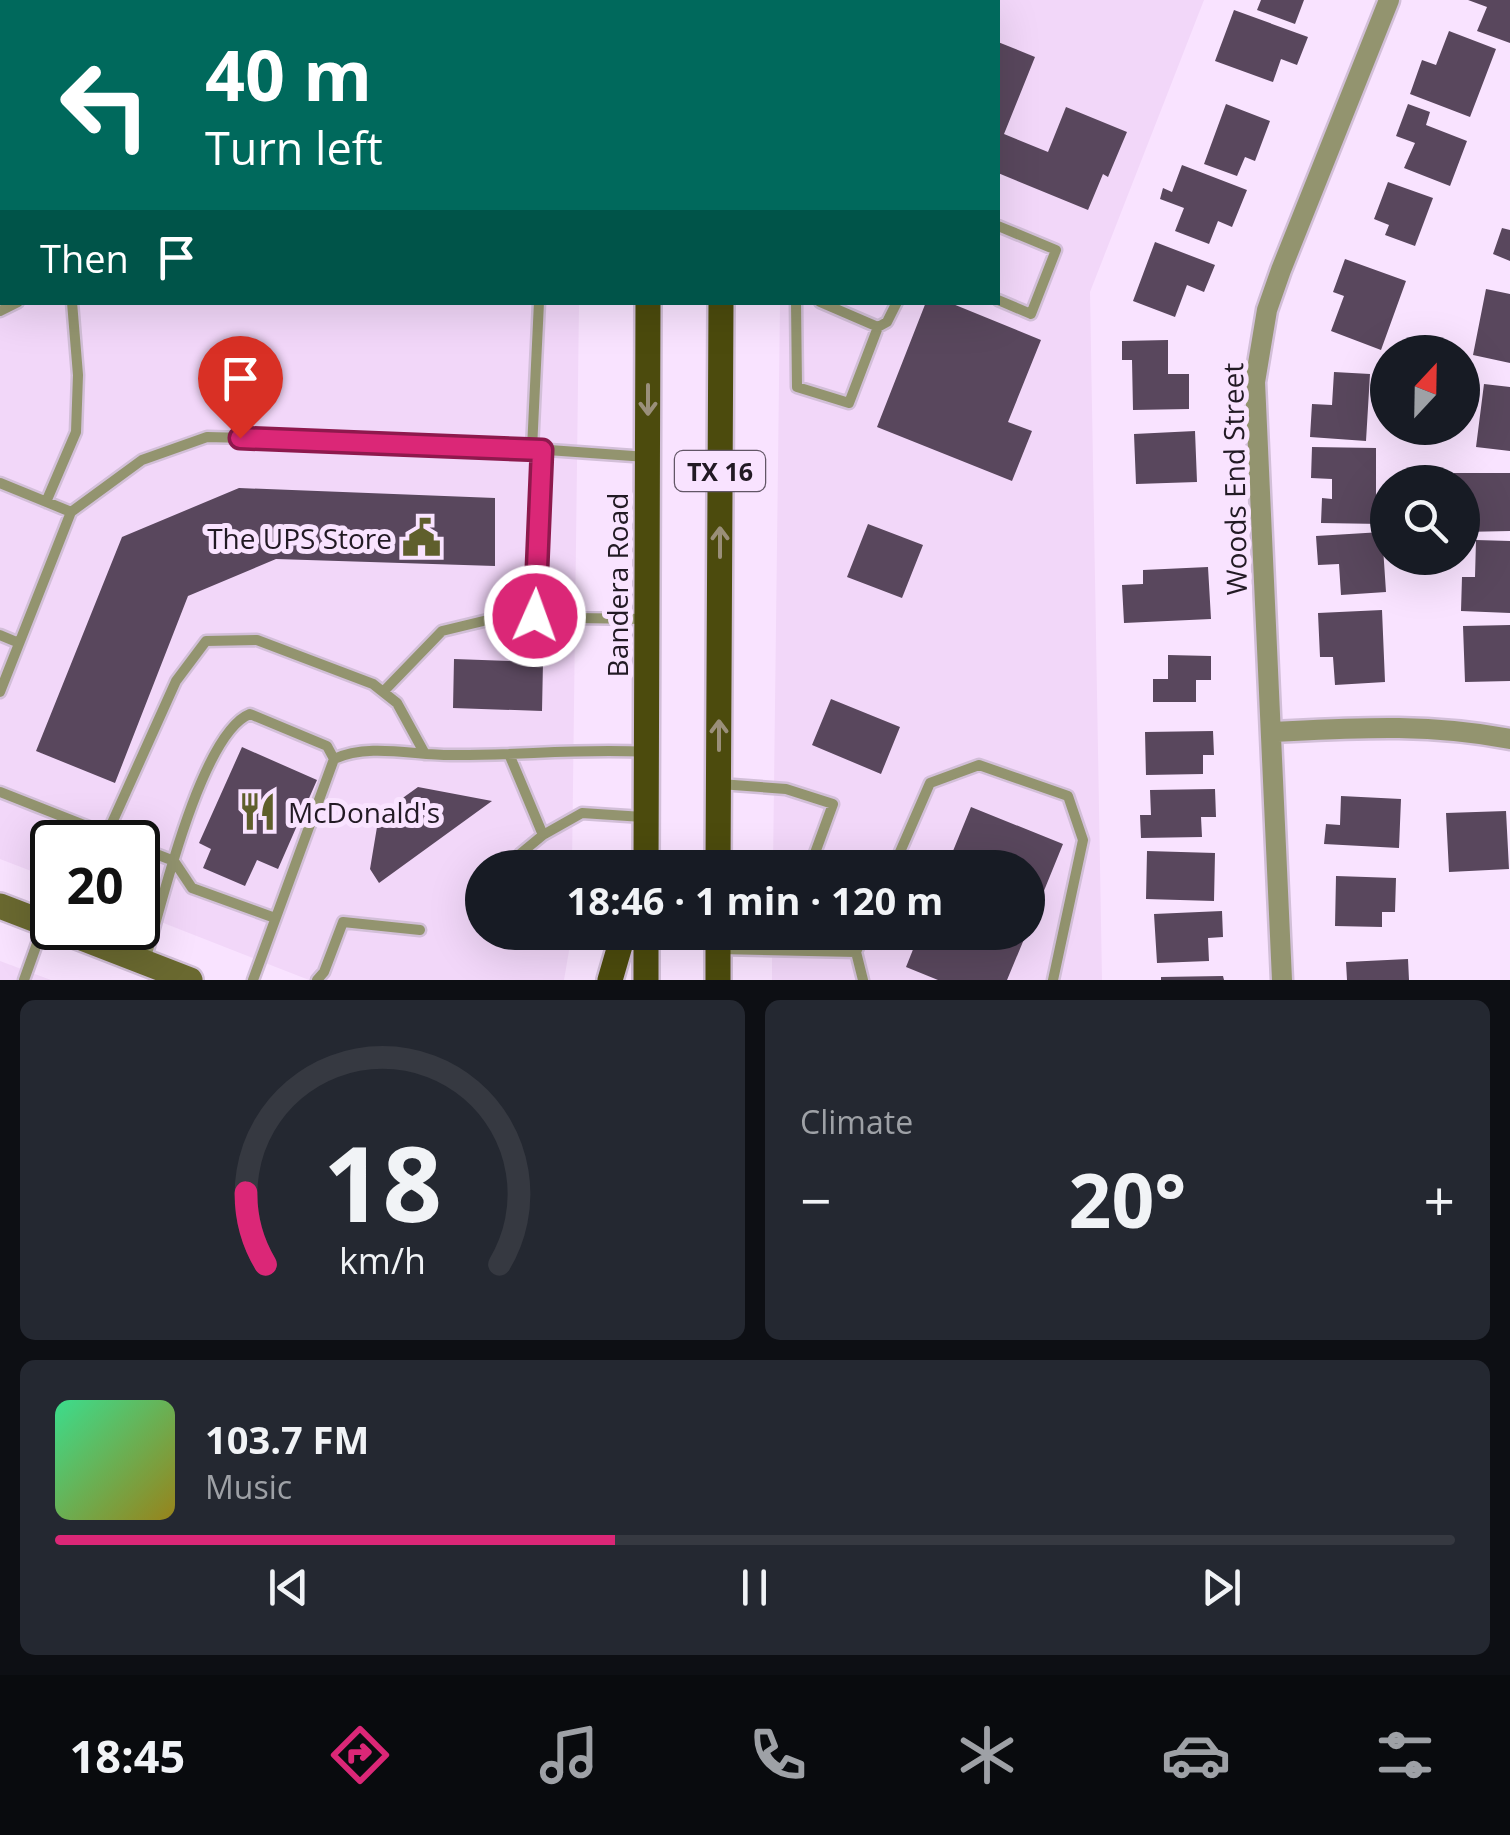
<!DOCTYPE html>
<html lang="en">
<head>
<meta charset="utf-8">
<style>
  body { margin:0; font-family:"Open Sans",sans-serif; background:#242831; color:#f1f3f6; height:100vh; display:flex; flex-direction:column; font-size:38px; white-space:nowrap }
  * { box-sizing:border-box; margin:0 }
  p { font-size:32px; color:#9ea1a6 }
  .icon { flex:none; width:55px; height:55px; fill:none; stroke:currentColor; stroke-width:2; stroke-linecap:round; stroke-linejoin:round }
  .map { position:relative; height:980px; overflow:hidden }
  .panel { display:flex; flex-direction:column; gap:20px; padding:20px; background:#0d0f14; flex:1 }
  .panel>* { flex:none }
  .top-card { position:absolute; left:0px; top:0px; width:1000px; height:305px; box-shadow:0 10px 40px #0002; background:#00695c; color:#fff; overflow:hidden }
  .needle { width:65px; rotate:22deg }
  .tools { position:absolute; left:1370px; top:335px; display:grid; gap:20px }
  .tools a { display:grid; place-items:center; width:110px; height:110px; border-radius:50%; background:#171b24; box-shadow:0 10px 40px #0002; font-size:50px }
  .speed { position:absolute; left:30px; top:820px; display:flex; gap:20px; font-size:50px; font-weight:700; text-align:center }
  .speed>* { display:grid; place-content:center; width:130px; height:130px; border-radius:50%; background:#171b24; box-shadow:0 10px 40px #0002; line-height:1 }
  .speed .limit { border:5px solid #111; border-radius:15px; background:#fff; color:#111 }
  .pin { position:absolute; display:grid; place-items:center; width:85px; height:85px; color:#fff; margin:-102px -42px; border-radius:50% 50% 50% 0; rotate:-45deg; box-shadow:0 0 10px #0007 }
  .pin .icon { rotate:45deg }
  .me { position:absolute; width:110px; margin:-55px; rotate:2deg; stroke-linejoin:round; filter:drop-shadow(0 0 8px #0008) }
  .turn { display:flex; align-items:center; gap:35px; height:210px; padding:0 40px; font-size:45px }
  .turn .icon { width:130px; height:130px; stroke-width:2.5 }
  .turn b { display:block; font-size:70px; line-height:85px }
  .then { display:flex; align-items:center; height:95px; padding:0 40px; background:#0003; gap:20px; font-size:38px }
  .big { font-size:75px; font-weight:700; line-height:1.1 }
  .panel .card { flex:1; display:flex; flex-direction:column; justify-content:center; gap:15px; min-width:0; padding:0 35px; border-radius:15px; background:#242831 }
  .panel .dial { align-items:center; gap:0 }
  .dial svg { height:260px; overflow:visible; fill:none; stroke:#363941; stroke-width:7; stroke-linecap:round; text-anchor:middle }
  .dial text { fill:#f1f3f6; stroke:none }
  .song { display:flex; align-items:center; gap:30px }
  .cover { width:120px; height:120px; border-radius:15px; background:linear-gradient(135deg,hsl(150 70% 55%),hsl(50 70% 35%)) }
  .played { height:10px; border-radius:5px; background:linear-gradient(90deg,#db2777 40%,#363941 40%) }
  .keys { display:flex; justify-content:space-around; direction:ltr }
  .heat { display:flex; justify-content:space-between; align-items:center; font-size:55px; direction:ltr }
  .panel .tiles { flex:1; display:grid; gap:20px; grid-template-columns:1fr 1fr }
  .card:last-child { grid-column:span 2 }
  .trip { position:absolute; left:465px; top:850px; width:580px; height:100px; border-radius:50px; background:#171b24; box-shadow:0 10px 40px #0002; font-weight:700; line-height:100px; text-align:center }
  .tab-bar { display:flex; height:160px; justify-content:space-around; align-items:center; background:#090b0e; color:#9ea1a6 }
  .tab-bar .icon { width:70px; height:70px }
  .tab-bar .current { color:#db2777 }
  .tab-bar b { font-size:45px; color:#f1f3f6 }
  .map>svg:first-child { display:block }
  .built { fill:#f2d7f9 }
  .building { fill:#59475d }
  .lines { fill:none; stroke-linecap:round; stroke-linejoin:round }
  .lane-casing { stroke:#d2bfd8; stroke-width:15 }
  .street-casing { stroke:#d2bfd8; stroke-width:25 }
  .secondary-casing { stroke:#d2bfd8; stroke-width:30 }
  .primary-casing { stroke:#d2bfd8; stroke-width:30 }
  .lane { stroke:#93946f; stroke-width:10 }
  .street { stroke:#93946f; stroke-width:20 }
  .secondary { stroke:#6a6930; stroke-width:25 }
  .primary { stroke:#4c4b0d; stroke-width:25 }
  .oneway { stroke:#9a8f7a }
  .route-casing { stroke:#8e194d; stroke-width:25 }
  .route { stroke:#db2777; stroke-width:18 }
  .labels { text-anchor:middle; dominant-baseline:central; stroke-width:10; stroke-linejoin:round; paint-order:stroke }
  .shield { fill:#f9e3ff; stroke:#625666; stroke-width:2.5 }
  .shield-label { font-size:25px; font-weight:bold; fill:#221a24 }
  .street-label { font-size:28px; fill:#221a24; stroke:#f9e3ff }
  .poi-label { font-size:28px; fill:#221a24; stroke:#f9e3ff; text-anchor:end }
</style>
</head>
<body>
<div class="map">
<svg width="1510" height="980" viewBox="0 0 1510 980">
  <rect width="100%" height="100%" fill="#f9e3ff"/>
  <!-- built -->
  <path class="built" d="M783,0H1204L1090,292L1102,980H772V933L1028,932V868L773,867L780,303L998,302V2Z
    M0,9L2,302L579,303L572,867L482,868V932L572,933L564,980H309L138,913V842H52V879L0,859Z
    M0,961L51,980H0Z"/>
  <!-- building -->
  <path class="building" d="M1261,0H1304L1295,24L1257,10Z
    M1468,0H1510V43L1477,31L1487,7Z
    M1234,10L1308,37L1297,65L1281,59L1273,82L1215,61Z
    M1449,31L1496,49L1470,117L1410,94L1422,60L1436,65Z
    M998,42L1035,57L1004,134L1048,152L1066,107L1127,132L1108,177L1103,174L1088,210L998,173Z
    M1226,104L1270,121L1255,161L1245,157L1237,176L1204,164Z
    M1408,104L1430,112L1426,125L1467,141L1450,186L1404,168L1415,143L1396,136Z
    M1182,165L1247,190L1232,227L1218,221L1209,244L1175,231L1184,208L1160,199L1163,188L1172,192Z
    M1388,182L1433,198L1415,246L1385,235L1389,225L1374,219Z
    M1502,228L1510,230V261L1493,254Z
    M1155,242L1215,265L1204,292L1187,285L1175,317L1133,301Z
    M1345,259L1406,281L1381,350L1331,331L1344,296L1333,292Z
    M1486,289L1510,294V363L1473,355Z
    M926,302H948L1041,340L1008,422L1032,431L1012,481L877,427Z
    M1168,340V374H1189V409L1133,410L1132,360H1122V341Z
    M1334,372L1370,374L1366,441L1310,437L1312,404L1332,405Z
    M1484,384L1510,387V451L1476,447Z
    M1195,431L1197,482L1136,484L1134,434Z
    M1312,447L1376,448V496H1383L1382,524L1321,523L1322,498L1332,499V479L1311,478Z
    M1454,473H1510V531L1462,532V482H1454Z
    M239,488L495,498V566L276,559L188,596L115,783L36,751L122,537Z
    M868,524L923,545L902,598L847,577Z
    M1382,532L1386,592L1341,595L1339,564L1318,565L1316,536Z
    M1476,540L1510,541V613L1461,611L1462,577H1475Z
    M1208,567L1211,619L1124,623L1122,585L1143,584V570Z
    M1382,610L1385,682L1335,685L1333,657H1320L1318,613Z
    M1510,625V681L1465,682L1463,626Z
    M1168,655L1211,656V680H1196V702H1153V679H1168Z
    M454,659L543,662L542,711L453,708Z
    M831,699L900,727L881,774L812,745Z
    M1213,731L1214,755H1203V774L1146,775L1145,732Z
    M242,747L317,780L278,869L257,860L245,886L203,868L211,849L199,843Z
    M418,787L492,801L379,883L370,869L379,815Z
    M1215,789L1216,817H1201L1202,837L1141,838L1140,815H1151L1150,790Z
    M1341,796L1401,799L1399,848L1324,844L1326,824L1340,825Z
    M971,807L1063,844L1028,930V868H946Z
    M1506,811L1509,869L1449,872L1446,813Z
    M1147,851L1215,853L1214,901L1146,899Z
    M1336,876L1396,878L1395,912H1382V927L1335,926Z
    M1222,911L1223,937L1208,938L1209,961L1157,963L1154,914Z
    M920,932H1027L1007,980H938L906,967Z
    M1408,959L1409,980H1347L1346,962Z
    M1223,976L1224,980H1161V977Z"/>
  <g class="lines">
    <defs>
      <path id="lane" d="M304,0L318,2
        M530,2L532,0
        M831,2V0
        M0,22L2,23
        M998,226L1056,250L1031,314L998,300
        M796,302L797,387L849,403L878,327
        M820,302L878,327L887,322L897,302
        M0,311L18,302
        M532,449L539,302
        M0,483L71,512
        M46,502L76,432L78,375L72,302
        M535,617L542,450
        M0,635L19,643
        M0,692L71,512L142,460L207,437L464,444L647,457
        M383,692L442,631L500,617L645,619
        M509,754L543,835L582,813L643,817
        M720,784L786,789L833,804L815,853
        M0,792L127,842
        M107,834L176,681L206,641L257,640L373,684L397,703L425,754
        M138,847L174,861L192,888L275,918
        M520,854L543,835
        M893,868L930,783L979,765L1068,796L1083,840L1053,980
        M719,949L856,952
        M145,961C160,909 201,733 250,714L327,746L334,759
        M24,980L44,924
        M253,980L334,759C368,743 413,755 450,755C515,756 580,748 646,752
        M317,980L324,972L343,922L420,930
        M863,980L856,952L865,932"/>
      <path id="street" d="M1271,732C1355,728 1427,723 1510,739
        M1282,980L1255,382L1267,310L1281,270L1389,0"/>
      <path id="secondary" d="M0,906L52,926
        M56,928L190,980"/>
      <path id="primary" d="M649,2V0
        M722,2V0
        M646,868L648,302
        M718,868L721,302
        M718,932V980
        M610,980L624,932
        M646,980V932"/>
    </defs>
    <!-- lane casing -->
    <use href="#lane" class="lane-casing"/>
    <!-- street casing -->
    <use href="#street" class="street-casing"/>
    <!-- secondary casing -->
    <use href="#secondary" class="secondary-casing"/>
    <!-- primary casing -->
    <use href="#primary" class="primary-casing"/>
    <!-- lane -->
    <use href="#lane" class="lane"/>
    <!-- street -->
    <use href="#street" class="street"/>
    <!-- secondary -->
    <use href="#secondary" class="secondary"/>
    <!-- primary -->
    <use href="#primary" class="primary"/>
  </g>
  <!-- one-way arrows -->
  <defs><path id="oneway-shaft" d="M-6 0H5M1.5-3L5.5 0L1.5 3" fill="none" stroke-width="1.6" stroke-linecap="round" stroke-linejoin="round" transform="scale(2.5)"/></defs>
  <g class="oneway">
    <use href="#oneway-shaft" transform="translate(648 400) rotate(90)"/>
    <use href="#oneway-shaft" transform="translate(720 542) rotate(-90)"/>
    <use href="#oneway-shaft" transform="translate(719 735) rotate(-90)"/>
  </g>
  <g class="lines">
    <defs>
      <path id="route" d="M240,438L542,450L535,616"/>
    </defs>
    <!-- route casing -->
    <use href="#route" class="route-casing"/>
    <!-- route -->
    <use href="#route" class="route"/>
  </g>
  <!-- icons -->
  <defs>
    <symbol id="civic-bare" viewBox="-9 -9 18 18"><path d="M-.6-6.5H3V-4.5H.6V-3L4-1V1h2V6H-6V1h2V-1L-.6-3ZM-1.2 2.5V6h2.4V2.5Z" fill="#5f5f2c" stroke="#f9e3ff" stroke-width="2.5" paint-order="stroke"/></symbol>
    <symbol id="restaurant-bare" viewBox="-9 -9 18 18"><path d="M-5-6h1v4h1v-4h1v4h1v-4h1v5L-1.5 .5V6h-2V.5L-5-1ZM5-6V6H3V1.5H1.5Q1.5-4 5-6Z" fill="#5f5f2c" stroke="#f9e3ff" stroke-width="2.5" paint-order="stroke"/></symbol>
  </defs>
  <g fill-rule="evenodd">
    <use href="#civic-bare" x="394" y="510" width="55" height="55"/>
    <use href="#restaurant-bare" x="230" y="784" width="55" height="55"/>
  </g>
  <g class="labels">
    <!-- shield labels -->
    <rect class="shield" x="675" y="451" width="90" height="40" rx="8"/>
    <g class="shield-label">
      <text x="720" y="471">TX 16</text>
    </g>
    <!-- street labels -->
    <g class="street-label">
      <text transform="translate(1234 479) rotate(-91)">Woods End Street</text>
      <text transform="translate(617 585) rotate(-90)">Bandera Road</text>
    </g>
    <!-- poi labels -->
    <g class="poi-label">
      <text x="392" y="538">The UPS Store</text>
      <text x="288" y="812" text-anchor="start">McDonald's</text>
    </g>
  </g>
</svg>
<div class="tools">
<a><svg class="needle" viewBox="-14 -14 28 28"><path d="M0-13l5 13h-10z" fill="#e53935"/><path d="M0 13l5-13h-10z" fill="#9ea1a6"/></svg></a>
<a><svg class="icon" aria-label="search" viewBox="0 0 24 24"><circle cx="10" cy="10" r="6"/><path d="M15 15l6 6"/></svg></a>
</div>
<div class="speed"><div class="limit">20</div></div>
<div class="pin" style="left:240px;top:438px;background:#d93025"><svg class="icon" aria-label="arrive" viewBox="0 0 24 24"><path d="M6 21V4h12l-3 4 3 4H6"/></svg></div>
<svg class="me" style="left:535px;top:616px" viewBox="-20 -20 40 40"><circle r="17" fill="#db2777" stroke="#fff" stroke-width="3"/><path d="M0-11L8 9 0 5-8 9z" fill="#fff"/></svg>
<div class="trip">18:46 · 1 min · 120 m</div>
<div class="top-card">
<div class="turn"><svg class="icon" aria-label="left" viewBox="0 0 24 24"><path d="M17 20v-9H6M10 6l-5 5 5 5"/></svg><div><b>40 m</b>Turn left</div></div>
<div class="then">Then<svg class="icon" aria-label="arrive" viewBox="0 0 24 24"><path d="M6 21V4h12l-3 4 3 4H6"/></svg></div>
</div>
</div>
<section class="panel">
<div class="tiles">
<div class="card dial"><svg viewBox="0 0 100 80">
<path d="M14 69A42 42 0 1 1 86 69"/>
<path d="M14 69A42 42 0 0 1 8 47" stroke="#db2777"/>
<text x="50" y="56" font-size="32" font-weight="700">18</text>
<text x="50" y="72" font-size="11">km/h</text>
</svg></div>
<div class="card"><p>Climate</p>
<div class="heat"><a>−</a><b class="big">20°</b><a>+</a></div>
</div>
<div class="card">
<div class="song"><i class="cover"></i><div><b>103.7 FM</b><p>Music</p></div></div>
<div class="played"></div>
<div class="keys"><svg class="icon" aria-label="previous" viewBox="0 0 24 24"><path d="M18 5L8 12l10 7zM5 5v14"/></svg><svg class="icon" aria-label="pause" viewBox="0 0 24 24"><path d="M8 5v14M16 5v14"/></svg><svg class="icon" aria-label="next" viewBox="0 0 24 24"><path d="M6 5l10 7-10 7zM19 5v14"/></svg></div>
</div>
</div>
</section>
<nav class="tab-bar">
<b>18:45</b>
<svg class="icon current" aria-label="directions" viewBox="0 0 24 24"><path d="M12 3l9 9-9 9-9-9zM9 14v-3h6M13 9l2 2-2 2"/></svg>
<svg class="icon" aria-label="music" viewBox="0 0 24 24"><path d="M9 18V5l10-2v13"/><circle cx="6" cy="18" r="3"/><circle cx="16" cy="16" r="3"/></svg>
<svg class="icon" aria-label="phone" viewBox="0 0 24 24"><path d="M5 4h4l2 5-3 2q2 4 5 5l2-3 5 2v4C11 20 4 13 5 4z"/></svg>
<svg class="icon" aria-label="climate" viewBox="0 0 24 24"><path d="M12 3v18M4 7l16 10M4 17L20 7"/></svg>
<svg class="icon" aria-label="car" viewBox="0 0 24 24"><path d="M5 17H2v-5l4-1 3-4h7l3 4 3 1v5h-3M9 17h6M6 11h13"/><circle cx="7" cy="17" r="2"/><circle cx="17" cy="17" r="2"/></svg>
<svg class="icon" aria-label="filters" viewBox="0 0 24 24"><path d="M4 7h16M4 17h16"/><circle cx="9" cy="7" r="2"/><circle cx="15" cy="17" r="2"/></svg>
</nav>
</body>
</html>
